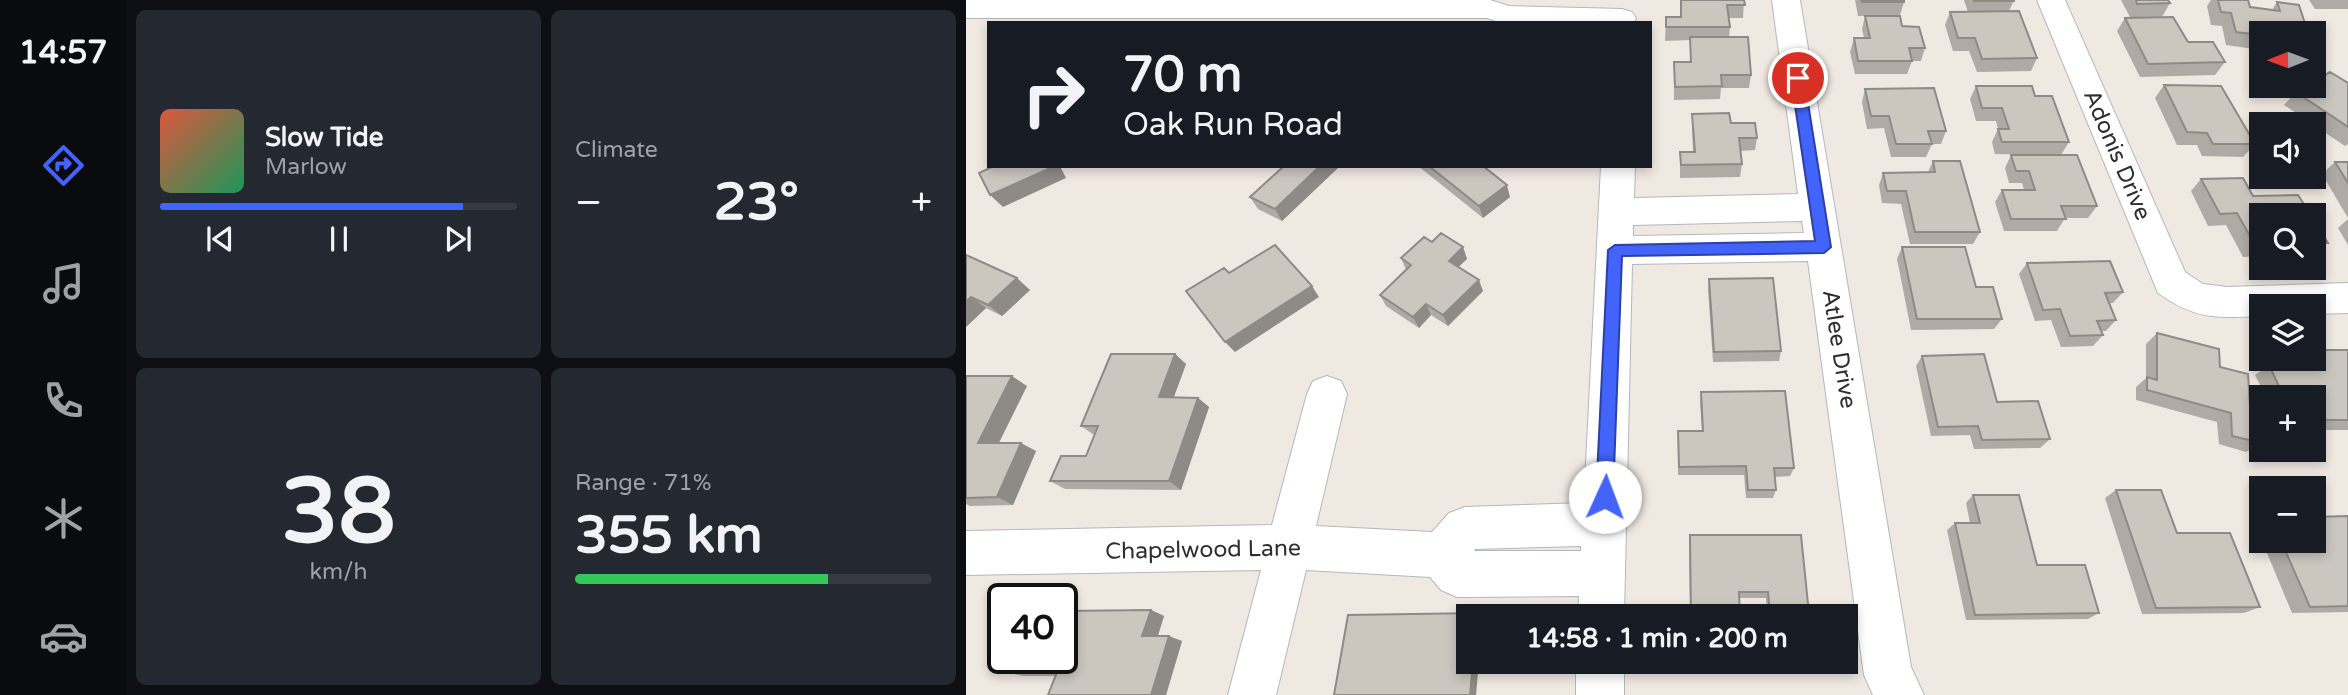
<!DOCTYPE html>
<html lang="en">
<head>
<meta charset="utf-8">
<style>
  body { margin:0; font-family:"Varela Round",sans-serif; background:#242831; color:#f1f3f6; height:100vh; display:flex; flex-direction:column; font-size:26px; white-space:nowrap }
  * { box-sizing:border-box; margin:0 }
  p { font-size:23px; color:#9ea1a6 }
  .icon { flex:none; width:38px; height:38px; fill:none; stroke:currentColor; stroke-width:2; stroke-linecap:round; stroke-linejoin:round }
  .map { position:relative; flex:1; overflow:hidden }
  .side { display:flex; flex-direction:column; gap:10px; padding:10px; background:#0d0f14; width:840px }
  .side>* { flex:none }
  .hud { position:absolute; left:21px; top:21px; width:665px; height:147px; border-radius:0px; box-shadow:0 4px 10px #0003; background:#171b24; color:#f1f3f6; overflow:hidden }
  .needle { width:46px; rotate:269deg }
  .controls { position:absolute; left:1283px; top:21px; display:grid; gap:14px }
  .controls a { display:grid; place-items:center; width:77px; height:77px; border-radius:0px; background:#171b24; box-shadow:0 4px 10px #0003; font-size:35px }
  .speed { position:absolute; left:21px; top:583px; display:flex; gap:14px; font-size:35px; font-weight:700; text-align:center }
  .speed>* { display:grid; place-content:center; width:91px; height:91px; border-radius:50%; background:#171b24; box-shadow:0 4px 10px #0003; line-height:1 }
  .speed .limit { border:4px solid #111; border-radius:10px; background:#fff; color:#111 }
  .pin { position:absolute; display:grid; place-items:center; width:60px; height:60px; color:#fff; margin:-30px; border:4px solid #fff; border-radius:50%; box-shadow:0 2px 7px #0007 }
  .me { position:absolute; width:77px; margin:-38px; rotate:2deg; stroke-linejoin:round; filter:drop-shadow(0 0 5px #0008) }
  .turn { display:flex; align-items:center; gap:24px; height:147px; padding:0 21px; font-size:32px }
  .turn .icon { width:91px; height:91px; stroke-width:2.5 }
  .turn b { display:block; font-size:49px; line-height:60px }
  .big { font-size:52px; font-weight:800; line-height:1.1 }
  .side .tile { flex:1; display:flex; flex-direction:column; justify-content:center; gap:10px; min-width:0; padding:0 24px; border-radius:10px; background:#242831 }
  .side .dial { align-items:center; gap:0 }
  .dial b { font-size:91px; line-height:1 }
  .song { display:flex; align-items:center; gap:21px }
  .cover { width:84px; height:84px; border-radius:10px; background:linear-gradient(135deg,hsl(10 70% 55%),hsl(150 70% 35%)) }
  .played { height:7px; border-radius:4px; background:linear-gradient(90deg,#4264fb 85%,#363941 85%) }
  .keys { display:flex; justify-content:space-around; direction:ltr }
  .heat { display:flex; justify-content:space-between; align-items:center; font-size:38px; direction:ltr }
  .charge { height:10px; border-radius:5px; background:linear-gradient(90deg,#34c759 71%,#363941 0) }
  .side .tiles { flex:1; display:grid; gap:10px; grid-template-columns:repeat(2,1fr) }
  .trip { position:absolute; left:490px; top:604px; width:402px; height:70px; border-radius:0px; background:#171b24; box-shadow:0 4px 10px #0003; font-weight:800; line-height:70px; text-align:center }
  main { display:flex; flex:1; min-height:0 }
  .tab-bar { display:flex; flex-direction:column; width:126px; justify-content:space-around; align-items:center; background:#090b0e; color:#9ea1a6 }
  .tab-bar .icon { width:49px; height:49px }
  .tab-bar .current { color:#4264fb }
  .tab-bar b { font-size:32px; color:#f1f3f6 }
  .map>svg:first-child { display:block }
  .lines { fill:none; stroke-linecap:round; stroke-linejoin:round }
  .minor-casing { stroke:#b4b7c1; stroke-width:2 }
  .minor { fill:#fff; fill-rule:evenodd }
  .wall { fill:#afaba4 }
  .shaded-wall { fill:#8e8b86 }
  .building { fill:#cbc7bf; stroke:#8e8b86; stroke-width:2 }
  .route { fill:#4264fb; stroke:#2b41a3; stroke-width:2 }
  .labels { text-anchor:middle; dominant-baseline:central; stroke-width:5; stroke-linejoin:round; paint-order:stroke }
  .street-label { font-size:23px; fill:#2e2e2e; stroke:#fff }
</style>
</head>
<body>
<main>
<nav class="tab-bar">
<b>14:57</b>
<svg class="icon current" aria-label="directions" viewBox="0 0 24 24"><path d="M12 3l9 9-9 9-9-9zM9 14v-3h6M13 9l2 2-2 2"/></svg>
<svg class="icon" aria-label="music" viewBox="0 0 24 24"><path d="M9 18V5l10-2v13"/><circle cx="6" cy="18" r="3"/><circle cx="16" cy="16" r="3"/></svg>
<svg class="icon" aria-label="phone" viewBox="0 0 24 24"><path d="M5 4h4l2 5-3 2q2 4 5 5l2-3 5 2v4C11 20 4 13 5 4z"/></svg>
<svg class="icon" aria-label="climate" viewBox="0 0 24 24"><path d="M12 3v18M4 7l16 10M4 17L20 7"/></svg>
<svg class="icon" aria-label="car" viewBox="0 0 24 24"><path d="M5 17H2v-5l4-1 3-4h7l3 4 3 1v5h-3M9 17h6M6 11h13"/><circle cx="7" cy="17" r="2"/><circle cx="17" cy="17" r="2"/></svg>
</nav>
<section class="side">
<div class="tiles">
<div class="tile">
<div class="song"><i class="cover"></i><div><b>Slow Tide</b><p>Marlow</p></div></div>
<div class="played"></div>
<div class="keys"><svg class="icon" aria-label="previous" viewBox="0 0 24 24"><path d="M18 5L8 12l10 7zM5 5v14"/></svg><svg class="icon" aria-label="pause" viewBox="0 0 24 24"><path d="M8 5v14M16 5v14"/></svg><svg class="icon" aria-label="next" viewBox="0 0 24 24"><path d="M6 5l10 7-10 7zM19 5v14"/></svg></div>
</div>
<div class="tile"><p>Climate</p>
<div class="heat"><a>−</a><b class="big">23°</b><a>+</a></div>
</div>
<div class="tile dial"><b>38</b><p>km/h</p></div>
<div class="tile"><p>Range · 71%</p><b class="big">355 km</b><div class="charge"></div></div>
</div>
</section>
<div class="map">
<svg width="1382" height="695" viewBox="0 0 1382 695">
  <rect width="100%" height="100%" fill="#efe9e1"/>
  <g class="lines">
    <defs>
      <path id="minor" d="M0,0H524L543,6L656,9L666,12L670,18L667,23H535L521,18H0Z
        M806,0H834L945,667L958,695H907L898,675L842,261L666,264L658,616H612L613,596L491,597L475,590L464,577L340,570L310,695H262L295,570L0,575V531L306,525L341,394L347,381L361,376L375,381L381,394L350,526L466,532L483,513L499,507L618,503L635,166H669L668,198L832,194ZM836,221L838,233L667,236V225ZM615,546V551H508L509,549Z
        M1071,0H1099L1219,272L1237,284L1261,287L1382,283V313L1348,314V306H1295V316C1250,318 1230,320 1192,293Z
        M610,662H658V695H610Z"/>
    </defs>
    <!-- minor casing -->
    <use href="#minor" class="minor-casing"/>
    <!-- minor -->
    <use href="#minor" class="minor"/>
  </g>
  <!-- wall -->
  <path class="wall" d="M714,0H778L777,18H763L764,27L763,37L785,75L783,88H755L754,99L708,100V62H724V40L699,41L700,17H715Z
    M889,0H938V2L934,15L892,16Z
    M998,0H1048L1043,11L1071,58L1065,71L1011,72L1003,51H987L979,25L984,12H1002Z
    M1155,0H1202L1204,3L1196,17H1164Z
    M1245,0H1282L1284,7L1306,10L1311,2L1333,5L1295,33V50L1260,45L1256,26L1245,25L1241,6Z
    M1318,0H1382V9H1349L1343,0Z
    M899,16L936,26L959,48L955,61H946L941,74H889L884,52L888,38H898L896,29Z
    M1159,18L1259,62L1249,75L1174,77L1151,31Z
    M1382,83V144L1379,146L1318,105L1330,92Z
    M1198,85L1289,144L1277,157L1236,156L1231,145H1211L1189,98Z
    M1010,86L1069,96L1103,142L1095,155L1029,154L1026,142L1032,129L1030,121H1010L1004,99Z
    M899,89L980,131L975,144H966L960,157H925L918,128L901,129L896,102Z
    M726,114L765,123L791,138L789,150L774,151L776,164L774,177L714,178V152H727L726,127Z
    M1045,155L1131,206L1122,218H1099L1091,231H1038L1029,202L1036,190H1058L1056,183H1043L1039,168Z
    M967,161L1014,232L1007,244H944L935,204L916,203L913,185L917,173L962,172Z
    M1369,162H1382V218L1356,174Z
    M317,166H374L316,221L292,209L284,197L318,167Z
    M452,166H517L544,197L517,218Z
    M1235,179L1295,215V256L1277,257L1260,225L1242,226L1225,191Z
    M1382,219V245L1372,228Z
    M1348,220L1362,243L1348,254Z
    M466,242L497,247L501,259L492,267L517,291L482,326L465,315L453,328L420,306L414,295L440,270L435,258Z
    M936,247L1010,287L1036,319L1028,329L945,330L931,259Z
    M0,255L64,290L36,316L20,308L0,327Z
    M1061,263L1157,292L1147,303H1144L1150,320L1140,331H1135L1137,335L1127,346L1095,347L1085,320L1069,321L1053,274Z
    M743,279L815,351L813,361L747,362L742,290Z
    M1191,333L1254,367L1285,421L1295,443L1280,452L1253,444L1251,422L1170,400V387L1180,378V344Z
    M1382,350V430H1348V397H1300L1289,375L1303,365H1328L1326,361L1329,359H1348Z
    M209,354L220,364L208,397L232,398L243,407L215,490L99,489L84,481L120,456L128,435L115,426Z
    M956,356L1031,402L1084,439L1074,448L1008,449L1004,435L965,436L950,366Z
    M0,376L61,386L33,443L70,451L47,505L4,506L0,504Z
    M735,392L828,468L824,476L809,477L810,490L807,498H780L778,475H712V431H736L734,402Z
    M1150,490L1211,533L1294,607L1278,613L1176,614L1139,498Z
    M1007,495L1071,565L1133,613L1122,619L1000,620L981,530L989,523H1004L1000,503Z
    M1382,516V612L1326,613L1296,541H1348Z
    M1295,522V539L1289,525Z
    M724,535L843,614L841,616H801L800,598H773L774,616H724L723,542Z
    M185,610L198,616L192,636L216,641L200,695H82L89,676H57L39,672Z"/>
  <!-- shaded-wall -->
  <path class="shaded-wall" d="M89,166H94L100,178L37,207L24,195Z
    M354,166H374L316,221L309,209Z
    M541,185L544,197L517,218L513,206Z
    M497,247L501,259L487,272L483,261Z
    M51,278L64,290L36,316L22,305Z
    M513,280L517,291L482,326L477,315Z
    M346,286L353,297L269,352L259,342Z
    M5,297L20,308L0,327V302Z
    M460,304L465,315L453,328L447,317Z
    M209,354L220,364L204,407L193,397Z
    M46,376L61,386L28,452L12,443Z
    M232,398L243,407L215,490L203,481Z
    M55,443L70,451L47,505L31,497Z
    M185,610L198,616L190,641L176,636Z
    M203,636L216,641L200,695H185Z
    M507,662H513L510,695H504Z"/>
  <!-- building -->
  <path class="building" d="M715,0H778L779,5H761L764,27H700V17H715Z
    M895,0H938V2H896Z
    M1008,0H1048V1H1008Z
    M1170,0H1202L1204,3L1171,4Z
    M1252,0H1282L1284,7L1314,11L1311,2L1333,5L1342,33H1295V35L1270,32L1265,13L1255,12Z
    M1053,11L1071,58L1016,59L1009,38H992L984,12Z
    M899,16H934L936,26L953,27L959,48H943L946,61H892L888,38H904Z
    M1207,17L1222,42H1247L1259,62L1182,64L1159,18Z
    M724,37H782L785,75H755L756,86L709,87L708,62H725Z
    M1364,72L1382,83V127L1330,92L1341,86H1348V82Z
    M1198,85L1255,86L1289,144H1247L1241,133L1221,132Z
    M1010,86H1066L1069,96H1086L1103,142H1036L1032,129H1043L1036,108H1016Z
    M968,88L980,131H962L966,144H930L923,116H905L899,89Z
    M763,113L765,123H789L791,138H773L776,164L715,165L714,152H729L726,114Z
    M1045,155H1111L1131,206H1095L1100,219H1045L1036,190H1069L1063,171H1050Z
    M967,161H994L1014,232H949L940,191H921L917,173L969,172Z
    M1369,162H1382V183Z
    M28,166H89L24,195L13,173Z
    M318,166H354L309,209L284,197Z
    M463,166H517L541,185L513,206Z
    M1277,178L1287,196L1332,195L1345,215H1295V245H1289L1271,213L1254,214L1235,179Z
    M1348,220L1362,243H1348Z
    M475,233L497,247L483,261L513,280L477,315L460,304L447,317L414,295L445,265L435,258L458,237L466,242Z
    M309,245L346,286L259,342L220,291L258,268L263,273Z
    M936,247H999L1010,287H1027L1036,319H951Z
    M0,255L51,278L22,305L5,297L0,302Z
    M1144,261L1157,292L1139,293L1150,320L1131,321L1137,335L1104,336L1094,309L1077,310L1061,263Z
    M807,278L815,351L748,352L743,279Z
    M1191,333L1253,349L1254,367L1282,374L1285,421L1293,423L1295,443L1266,436L1265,413L1181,390V377L1191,380Z
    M1348,350H1382V420H1348V397H1318L1303,365H1348L1345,359H1348Z
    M145,354H209L193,397L232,398L203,481H84L95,456H120L132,426H115Z
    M1018,354L1031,402L1072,401L1084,439L1016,440L1012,426L972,427L956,356Z
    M0,376H46L12,443H55L31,497L0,498Z
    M819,391L828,468H808L810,490H782L780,466L713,467L712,431H737L735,392Z
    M1150,490H1195L1211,533H1264L1294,607L1190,608Z
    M1007,495H1053L1071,565H1119L1133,613L1009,615L989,523H1014Z
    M1382,516V606L1344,607L1315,541H1348V517Z
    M724,535H835L843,614H804L802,592H773L774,616H725Z
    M185,610L176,636H203L185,695H82L91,672H39L45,658H96V611Z
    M512,613V616H502V662H507L504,695H368L382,615Z"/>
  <!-- route -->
  <path class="route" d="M832,74L838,78L865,247L858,253L656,256L647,497L645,503L639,505L632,503L630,497L642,250L649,245L849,241L825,78Z"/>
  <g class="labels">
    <!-- street labels -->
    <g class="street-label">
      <text transform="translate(1151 155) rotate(67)">Adonis Drive</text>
      <text transform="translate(873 349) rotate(81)">Atlee Drive</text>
      <text transform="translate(237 550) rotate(-1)">Chapelwood Lane</text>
    </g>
  </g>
</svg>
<div class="controls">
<a><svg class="needle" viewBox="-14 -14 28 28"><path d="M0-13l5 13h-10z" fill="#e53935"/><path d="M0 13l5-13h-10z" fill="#9ea1a6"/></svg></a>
<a><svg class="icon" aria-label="sound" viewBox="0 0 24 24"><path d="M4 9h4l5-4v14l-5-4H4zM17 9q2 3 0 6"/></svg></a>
<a><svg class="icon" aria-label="search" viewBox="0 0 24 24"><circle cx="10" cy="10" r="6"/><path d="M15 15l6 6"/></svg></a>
<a><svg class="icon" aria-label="layers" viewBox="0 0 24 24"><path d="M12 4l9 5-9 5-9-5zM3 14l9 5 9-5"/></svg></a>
<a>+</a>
<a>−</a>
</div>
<div class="speed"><div class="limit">40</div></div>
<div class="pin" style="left:832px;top:78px;background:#d93025"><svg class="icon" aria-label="arrive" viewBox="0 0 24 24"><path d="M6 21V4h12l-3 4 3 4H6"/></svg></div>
<svg class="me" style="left:639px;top:497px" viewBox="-20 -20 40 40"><circle r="19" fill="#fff"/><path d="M0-13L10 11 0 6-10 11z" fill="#4264fb"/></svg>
<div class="trip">14:58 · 1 min · 200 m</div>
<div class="hud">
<div class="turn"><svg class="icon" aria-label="right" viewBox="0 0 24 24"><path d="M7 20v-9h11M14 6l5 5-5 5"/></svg><div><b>70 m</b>Oak Run Road</div></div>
</div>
</div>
</main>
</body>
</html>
